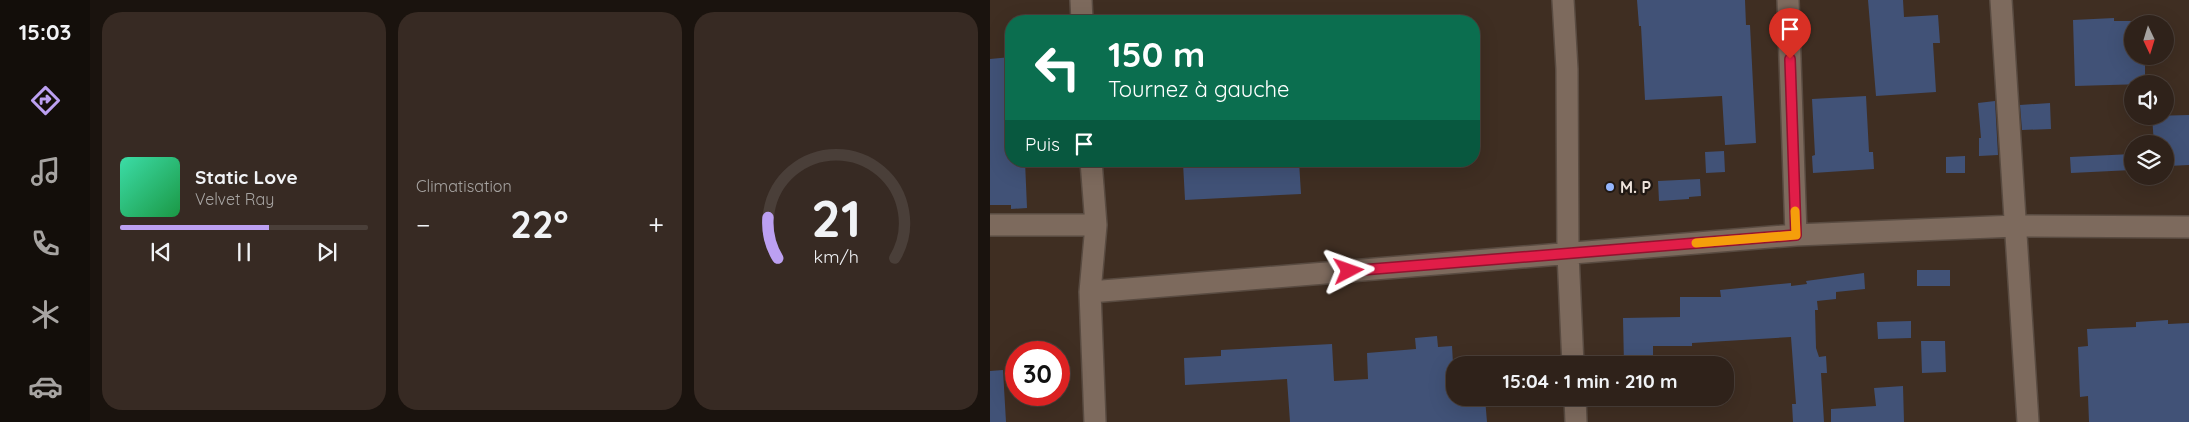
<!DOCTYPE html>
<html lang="fr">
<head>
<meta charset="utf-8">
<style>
  body { margin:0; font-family:Quicksand,sans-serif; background:#372a23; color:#f1f3f6; height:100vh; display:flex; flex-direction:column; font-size:19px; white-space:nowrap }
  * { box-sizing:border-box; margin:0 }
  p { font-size:16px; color:#a7a4a2 }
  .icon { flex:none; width:28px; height:28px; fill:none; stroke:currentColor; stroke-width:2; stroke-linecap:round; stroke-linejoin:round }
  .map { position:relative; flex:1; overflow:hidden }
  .details { display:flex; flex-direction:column; gap:12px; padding:12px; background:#1a130e; width:900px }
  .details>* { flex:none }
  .guide { position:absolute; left:15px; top:15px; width:475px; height:152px; border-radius:20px; box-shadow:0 5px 20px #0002,0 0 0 1px #4a3f39; background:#0b6e4f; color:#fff; overflow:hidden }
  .needle { width:32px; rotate:176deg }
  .buttons { position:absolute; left:1134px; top:15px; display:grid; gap:10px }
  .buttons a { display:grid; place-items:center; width:50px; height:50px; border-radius:50%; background:#2f221a; box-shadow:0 5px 20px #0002,0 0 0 1px #4a3f39; font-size:25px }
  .speed { position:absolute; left:15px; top:341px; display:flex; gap:10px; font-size:25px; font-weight:700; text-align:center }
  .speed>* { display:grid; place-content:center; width:65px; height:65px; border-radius:50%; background:#2f221a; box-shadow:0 5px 20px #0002,0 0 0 1px #4a3f39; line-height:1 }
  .speed .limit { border:8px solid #d22; background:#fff; color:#111 }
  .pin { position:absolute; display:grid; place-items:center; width:42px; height:42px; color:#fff; margin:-51px -21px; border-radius:50% 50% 50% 0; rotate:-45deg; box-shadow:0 0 5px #0007 }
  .pin .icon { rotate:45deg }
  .me { position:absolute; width:55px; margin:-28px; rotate:86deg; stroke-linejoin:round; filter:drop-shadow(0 0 4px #0008) }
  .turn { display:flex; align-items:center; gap:18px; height:105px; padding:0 20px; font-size:22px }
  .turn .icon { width:65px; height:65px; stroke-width:2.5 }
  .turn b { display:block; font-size:35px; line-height:42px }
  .then { display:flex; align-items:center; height:48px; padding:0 20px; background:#0003; gap:10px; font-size:19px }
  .big { font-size:38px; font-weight:700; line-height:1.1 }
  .details .widget { flex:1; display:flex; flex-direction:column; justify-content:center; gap:8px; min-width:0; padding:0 18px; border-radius:20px; background:#372a23 }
  .details .dial { align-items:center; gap:0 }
  .dial svg { height:130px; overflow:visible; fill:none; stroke:#4a3f39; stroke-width:7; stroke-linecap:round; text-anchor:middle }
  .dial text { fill:#f1f3f6; stroke:none }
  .song { display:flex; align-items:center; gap:15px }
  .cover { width:60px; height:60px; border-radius:8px; background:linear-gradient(135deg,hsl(160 70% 55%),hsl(140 70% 35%)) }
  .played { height:5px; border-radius:2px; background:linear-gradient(90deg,#bca0f2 60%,#4a3f39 60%) }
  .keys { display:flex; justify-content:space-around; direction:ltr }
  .heat { display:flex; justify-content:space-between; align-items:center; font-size:28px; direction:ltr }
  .details .tiles { flex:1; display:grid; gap:12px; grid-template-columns:repeat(3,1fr) }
  .trip { position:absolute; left:456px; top:356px; width:288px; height:50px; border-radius:20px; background:#2f221a; box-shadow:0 5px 20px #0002,0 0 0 1px #4a3f39; font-weight:700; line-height:50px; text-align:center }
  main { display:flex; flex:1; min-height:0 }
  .tabs { display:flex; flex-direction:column; width:90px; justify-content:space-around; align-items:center; background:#130e0a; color:#a7a4a2 }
  .tabs .icon { width:35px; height:35px }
  .tabs .active { color:#bca0f2 }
  .tabs b { font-size:22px; color:#f1f3f6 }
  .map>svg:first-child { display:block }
  .building { fill:#415277 }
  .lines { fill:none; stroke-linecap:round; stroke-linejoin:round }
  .street-casing { stroke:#594b41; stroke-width:24 }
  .street { stroke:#7d6a5d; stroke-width:21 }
  .route-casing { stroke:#92132f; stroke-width:12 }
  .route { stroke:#e11d48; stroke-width:9 }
  .slow { stroke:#f59e0b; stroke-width:9 }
  .poi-dot { fill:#95b6fd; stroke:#201813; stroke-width:2 }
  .labels { text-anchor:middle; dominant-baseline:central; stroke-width:5; stroke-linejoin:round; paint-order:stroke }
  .poi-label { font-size:16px; font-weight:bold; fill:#ede2da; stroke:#201813; text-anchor:start }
</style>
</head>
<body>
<main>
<nav class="tabs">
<b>15:03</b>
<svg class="icon active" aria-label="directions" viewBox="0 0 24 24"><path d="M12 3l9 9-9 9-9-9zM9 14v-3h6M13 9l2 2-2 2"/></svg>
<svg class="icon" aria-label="music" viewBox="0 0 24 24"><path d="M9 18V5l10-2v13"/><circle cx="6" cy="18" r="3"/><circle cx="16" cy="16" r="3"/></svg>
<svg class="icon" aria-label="phone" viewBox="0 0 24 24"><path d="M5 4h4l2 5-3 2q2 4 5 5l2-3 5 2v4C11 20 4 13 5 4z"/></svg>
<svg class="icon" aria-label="climate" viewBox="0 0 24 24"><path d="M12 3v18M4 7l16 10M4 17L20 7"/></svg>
<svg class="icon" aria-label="car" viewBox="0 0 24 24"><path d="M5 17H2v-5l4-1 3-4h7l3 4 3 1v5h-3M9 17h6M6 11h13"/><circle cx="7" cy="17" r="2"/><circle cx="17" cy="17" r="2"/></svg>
</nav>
<section class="details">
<div class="tiles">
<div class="widget">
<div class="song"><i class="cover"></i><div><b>Static Love</b><p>Velvet Ray</p></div></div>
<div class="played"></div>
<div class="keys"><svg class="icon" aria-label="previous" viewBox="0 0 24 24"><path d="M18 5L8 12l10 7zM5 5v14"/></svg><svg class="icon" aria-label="pause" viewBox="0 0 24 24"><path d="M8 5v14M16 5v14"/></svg><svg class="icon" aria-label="next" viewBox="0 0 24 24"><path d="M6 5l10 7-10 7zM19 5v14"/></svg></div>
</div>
<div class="widget"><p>Climatisation</p>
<div class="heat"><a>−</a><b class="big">22°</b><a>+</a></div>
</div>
<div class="widget dial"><svg viewBox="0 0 100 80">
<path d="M14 69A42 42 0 1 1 86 69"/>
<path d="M14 69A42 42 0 0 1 8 44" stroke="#bca0f2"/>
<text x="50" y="56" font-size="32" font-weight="700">21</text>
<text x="50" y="72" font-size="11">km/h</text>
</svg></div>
</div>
</section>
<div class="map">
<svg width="1199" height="422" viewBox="0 0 1199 422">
  <rect width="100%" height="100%" fill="#3f2e22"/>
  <!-- building -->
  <path class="building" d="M647,0H755L756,25H760L766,143L735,145L732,96L655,100L651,26H649Z
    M878,0H913L914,17L948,15L950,43H943L946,92L886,96Z
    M1124,18V21H1142V56H1155V84L1085,86L1083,20Z
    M21,57V161H35L37,208L21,209V205H0V59Z
    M876,96L879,152H883L884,169L823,173L822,156L825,155L822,99Z
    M1005,101L1008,155L989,156V138H991L988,103Z
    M1060,103L1061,129L1032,130L1030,105Z
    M1199,115V165L1178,166V157L1175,158V144H1164L1162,116Z
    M734,151L735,172L716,173L715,152Z
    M1142,154V170L1081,173L1080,157Z
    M975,156V173H956V157Z
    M231,161H309L311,194L195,200L193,163Z
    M710,179L711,196L699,197V199L669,201L668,181Z
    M927,270H960V286H927Z
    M874,273L875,289L846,292V299L827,301L828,310H825L826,348L829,357L836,356L837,373H831L834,422H803L802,404H806L801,337L702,343V346H663V365H634L633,318L690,317V297H731L730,290L801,283V286L817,284L816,281Z
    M1178,320V324L1199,323V422H1099L1098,396L1090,397L1088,347L1098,346L1097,329L1146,327V322Z
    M921,321V338L888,339L887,322Z
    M447,336L448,347L462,346L465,398H495L497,422H300L297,379L195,385L194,358L231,356V350L342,344L344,381L378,379L377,353L426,349L425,338Z
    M931,341H955L956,372L932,373Z
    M13,370L16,422H0V371Z
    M913,386L914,422H841V409L886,406L884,388Z"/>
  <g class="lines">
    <defs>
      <path id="street" d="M91,0L92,21
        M573,0L577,69L578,254L583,365
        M798,0L806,235
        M1011,0L1038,422
        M101,161L106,225
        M0,225H106L100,292L105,422
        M100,292L806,235L1026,226L1199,227
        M585,398L586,422"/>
    </defs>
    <!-- street casing -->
    <use href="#street" class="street-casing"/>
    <!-- street -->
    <use href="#street" class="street"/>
  </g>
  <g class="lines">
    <defs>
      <path id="route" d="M359,271L806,235L800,59"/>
    </defs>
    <!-- route casing -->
    <use href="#route" class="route-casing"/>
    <!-- route -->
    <use href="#route" class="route"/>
    <!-- slow -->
    <path class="slow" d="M706,243L806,235L805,211"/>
  </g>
  <!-- markers -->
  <circle class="poi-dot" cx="620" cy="187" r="5"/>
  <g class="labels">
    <!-- poi labels -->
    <g class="poi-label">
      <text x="630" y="187">M. P</text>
    </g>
  </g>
</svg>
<div class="buttons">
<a><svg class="needle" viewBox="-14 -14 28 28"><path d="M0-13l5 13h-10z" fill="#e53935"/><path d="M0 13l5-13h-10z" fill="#a7a4a2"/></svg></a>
<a><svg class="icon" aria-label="sound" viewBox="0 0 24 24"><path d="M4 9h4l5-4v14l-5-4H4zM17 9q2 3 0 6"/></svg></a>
<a><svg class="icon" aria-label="layers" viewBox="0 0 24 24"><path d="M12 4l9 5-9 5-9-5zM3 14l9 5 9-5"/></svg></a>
</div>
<div class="speed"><div class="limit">30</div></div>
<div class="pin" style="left:800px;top:59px;background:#d93025"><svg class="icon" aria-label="arrive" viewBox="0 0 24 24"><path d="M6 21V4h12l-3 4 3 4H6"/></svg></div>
<svg class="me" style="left:359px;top:271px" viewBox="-20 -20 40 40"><path d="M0-17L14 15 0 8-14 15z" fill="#e11d48" stroke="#fff" stroke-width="4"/></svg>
<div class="trip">15:04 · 1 min · 210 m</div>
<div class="guide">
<div class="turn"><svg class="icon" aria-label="left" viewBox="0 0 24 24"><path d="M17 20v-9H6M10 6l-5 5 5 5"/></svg><div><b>150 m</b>Tournez à gauche</div></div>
<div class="then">Puis<svg class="icon" aria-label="arrive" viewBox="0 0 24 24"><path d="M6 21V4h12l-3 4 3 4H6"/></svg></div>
</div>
</div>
</main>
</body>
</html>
